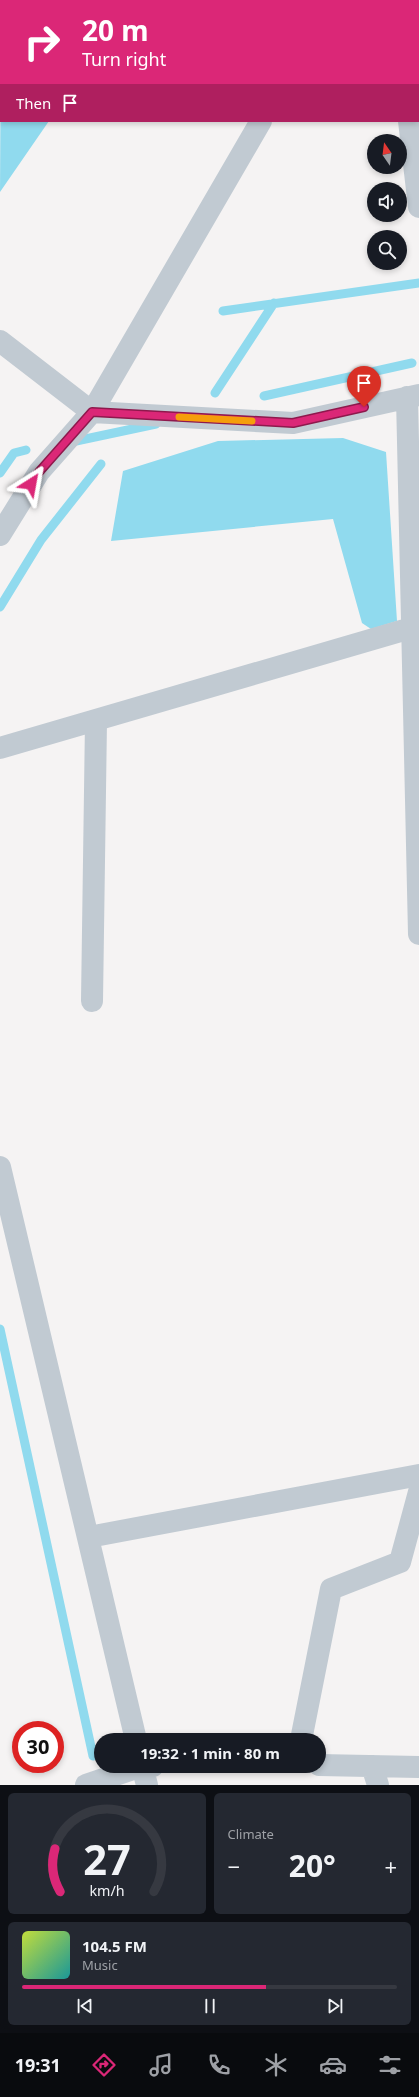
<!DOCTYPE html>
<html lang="en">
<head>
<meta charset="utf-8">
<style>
  body { margin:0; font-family:"Noto Sans",sans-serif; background:#242831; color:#f1f3f6; height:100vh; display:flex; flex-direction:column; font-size:15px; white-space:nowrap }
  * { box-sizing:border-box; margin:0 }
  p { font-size:13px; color:#9ea1a6 }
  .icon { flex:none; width:22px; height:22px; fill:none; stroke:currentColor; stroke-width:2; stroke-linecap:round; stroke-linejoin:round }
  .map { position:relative; height:1785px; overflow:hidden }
  .sheet { display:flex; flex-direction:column; gap:8px; padding:8px; background:#0d0f14; flex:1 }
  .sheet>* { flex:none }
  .guide { position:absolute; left:0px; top:0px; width:419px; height:122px; box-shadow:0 2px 6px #0003; background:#db2777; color:#fff; overflow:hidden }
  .needle { width:26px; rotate:346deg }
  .fabs { position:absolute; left:367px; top:134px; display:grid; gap:8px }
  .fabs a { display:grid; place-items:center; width:40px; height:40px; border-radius:50%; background:#171b24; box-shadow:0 2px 6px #0003; font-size:20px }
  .speed { position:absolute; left:12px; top:1721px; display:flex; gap:8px; font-size:20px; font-weight:700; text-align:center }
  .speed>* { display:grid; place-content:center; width:52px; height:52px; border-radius:50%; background:#171b24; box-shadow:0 2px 6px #0003; line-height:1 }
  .speed .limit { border:6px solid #d22; background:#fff; color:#111 }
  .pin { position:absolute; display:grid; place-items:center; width:34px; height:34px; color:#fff; margin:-41px -17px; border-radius:50% 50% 50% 0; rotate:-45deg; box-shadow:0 0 4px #0007 }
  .pin .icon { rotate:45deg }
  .me { position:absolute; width:44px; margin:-22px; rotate:34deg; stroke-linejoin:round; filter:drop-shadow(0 0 3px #0008) }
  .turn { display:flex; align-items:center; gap:14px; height:84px; padding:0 16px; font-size:18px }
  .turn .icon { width:52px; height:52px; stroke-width:2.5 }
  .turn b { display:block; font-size:28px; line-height:34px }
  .then { display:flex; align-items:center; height:38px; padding:0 16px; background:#0003; gap:8px; font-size:15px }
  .big { font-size:30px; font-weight:700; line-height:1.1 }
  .sheet .tile { flex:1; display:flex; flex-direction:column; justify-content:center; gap:6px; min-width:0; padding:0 14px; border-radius:6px; background:#242831 }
  .sheet .dial { align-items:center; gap:0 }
  .dial svg { height:104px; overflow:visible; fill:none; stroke:#363941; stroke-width:7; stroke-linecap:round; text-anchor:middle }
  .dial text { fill:#f1f3f6; stroke:none }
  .song { display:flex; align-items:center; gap:12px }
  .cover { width:48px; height:48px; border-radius:6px; background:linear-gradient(135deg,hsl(70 70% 55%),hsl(180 70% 35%)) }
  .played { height:4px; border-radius:2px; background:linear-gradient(90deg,#db2777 65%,#363941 65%) }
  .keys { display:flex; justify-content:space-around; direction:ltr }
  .heat { display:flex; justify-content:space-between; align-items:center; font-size:22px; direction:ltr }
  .sheet .tiles { flex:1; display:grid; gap:8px; grid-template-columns:1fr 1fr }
  .tile:last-child { grid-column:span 2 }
  .trip { position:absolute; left:94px; top:1733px; width:232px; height:40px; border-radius:20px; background:#171b24; box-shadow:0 2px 6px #0003; font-weight:700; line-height:40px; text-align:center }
  .tab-bar { display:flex; height:64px; justify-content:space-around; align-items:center; background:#090b0e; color:#9ea1a6 }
  .tab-bar .icon { width:28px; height:28px }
  .tab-bar .on { color:#db2777 }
  .tab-bar b { font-size:18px; color:#f1f3f6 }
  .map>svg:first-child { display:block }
  .water { fill:#90daee }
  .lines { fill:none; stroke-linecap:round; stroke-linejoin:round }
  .stream { stroke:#90daee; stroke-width:9 }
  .minor { stroke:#c1cad2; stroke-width:22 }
  .route-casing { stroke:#8e194d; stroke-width:10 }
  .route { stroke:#db2777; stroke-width:7 }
  .slow { stroke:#f59e0b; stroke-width:7 }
</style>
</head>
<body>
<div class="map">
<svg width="419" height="1785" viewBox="0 0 419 1785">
  <rect width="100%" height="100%" fill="#f5f3f3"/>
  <!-- water -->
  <path class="water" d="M12,0H133L11,1Z
    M1,16V121H49L0,192Z
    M343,438L386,452L397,621L371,629L362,623L333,519L111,541L123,471L218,441Z"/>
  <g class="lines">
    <!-- stream -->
    <path class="stream" d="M223,311L419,283
      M215,393L274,303
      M264,396L412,363
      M76,441L156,424
      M0,473L14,453L26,450
      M0,607L41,540L101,464
      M0,1329L93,1756"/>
    <!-- minor -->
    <path class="minor" d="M394,0V1
      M418,106H419
      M409,121L419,207
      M0,341L92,412L293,423L419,395
      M407,397L419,934
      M0,535L39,472L92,412L261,121
      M0,748L411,628
      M92,1001L96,721
      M0,1167L136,1740
      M89,1537L419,1475
      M301,1740L331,1589L400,1562L419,1492
      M319,1765L419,1767
      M142,1766L147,1785
      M372,1766L378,1785
      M86,1785L142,1766H153"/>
  </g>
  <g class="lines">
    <defs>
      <path id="route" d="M31,484L39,472L92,412L293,423L364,407"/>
    </defs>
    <!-- route casing -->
    <use href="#route" class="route-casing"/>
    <!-- route -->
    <use href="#route" class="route"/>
    <!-- slow -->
    <path class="slow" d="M179,417L252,421"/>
  </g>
</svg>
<div class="fabs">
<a><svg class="needle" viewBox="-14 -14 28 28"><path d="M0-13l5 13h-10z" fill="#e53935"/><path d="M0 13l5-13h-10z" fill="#9ea1a6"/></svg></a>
<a><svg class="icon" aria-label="sound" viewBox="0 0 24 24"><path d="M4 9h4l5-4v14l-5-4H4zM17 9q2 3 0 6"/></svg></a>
<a><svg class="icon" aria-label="search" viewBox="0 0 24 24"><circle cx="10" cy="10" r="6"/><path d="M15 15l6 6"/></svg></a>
</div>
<div class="speed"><div class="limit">30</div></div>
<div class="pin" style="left:364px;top:407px;background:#d93025"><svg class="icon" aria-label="arrive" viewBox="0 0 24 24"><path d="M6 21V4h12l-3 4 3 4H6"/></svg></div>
<svg class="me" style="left:31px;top:484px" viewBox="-20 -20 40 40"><path d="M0-17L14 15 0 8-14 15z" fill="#db2777" stroke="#fff" stroke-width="4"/></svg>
<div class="trip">19:32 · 1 min · 80 m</div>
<div class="guide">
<div class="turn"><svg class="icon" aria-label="right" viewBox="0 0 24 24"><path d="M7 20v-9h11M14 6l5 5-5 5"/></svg><div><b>20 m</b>Turn right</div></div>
<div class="then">Then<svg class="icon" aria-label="arrive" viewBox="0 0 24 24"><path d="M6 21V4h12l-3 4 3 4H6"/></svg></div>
</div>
</div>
<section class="sheet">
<div class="tiles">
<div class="tile dial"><svg viewBox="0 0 100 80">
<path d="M14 69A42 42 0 1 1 86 69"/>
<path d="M14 69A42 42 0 0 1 10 36" stroke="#db2777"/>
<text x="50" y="56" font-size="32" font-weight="700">27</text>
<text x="50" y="72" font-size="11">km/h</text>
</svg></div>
<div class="tile"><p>Climate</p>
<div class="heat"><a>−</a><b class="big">20°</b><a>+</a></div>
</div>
<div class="tile">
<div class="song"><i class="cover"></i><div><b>104.5 FM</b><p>Music</p></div></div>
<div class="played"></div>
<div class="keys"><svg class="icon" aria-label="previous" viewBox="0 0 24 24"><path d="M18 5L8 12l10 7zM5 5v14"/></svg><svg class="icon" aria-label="pause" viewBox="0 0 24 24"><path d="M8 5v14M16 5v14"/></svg><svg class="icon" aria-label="next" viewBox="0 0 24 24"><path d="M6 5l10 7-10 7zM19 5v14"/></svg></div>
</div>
</div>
</section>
<nav class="tab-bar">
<b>19:31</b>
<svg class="icon on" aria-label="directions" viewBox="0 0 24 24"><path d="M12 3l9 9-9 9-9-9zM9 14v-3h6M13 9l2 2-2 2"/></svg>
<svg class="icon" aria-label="music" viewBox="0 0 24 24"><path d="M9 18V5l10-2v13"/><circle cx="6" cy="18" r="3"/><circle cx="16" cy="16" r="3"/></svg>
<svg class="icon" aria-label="phone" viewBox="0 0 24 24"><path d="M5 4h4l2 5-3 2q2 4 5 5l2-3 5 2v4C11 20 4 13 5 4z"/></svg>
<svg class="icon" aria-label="climate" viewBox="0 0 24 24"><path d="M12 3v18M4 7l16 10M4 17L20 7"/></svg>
<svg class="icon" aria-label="car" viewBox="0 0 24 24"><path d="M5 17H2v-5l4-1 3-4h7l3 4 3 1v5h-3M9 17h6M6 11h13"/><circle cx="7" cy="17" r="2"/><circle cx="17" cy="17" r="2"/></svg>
<svg class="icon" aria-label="filters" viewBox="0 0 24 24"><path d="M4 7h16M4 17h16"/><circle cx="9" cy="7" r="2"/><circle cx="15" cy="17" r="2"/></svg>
</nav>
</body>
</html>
